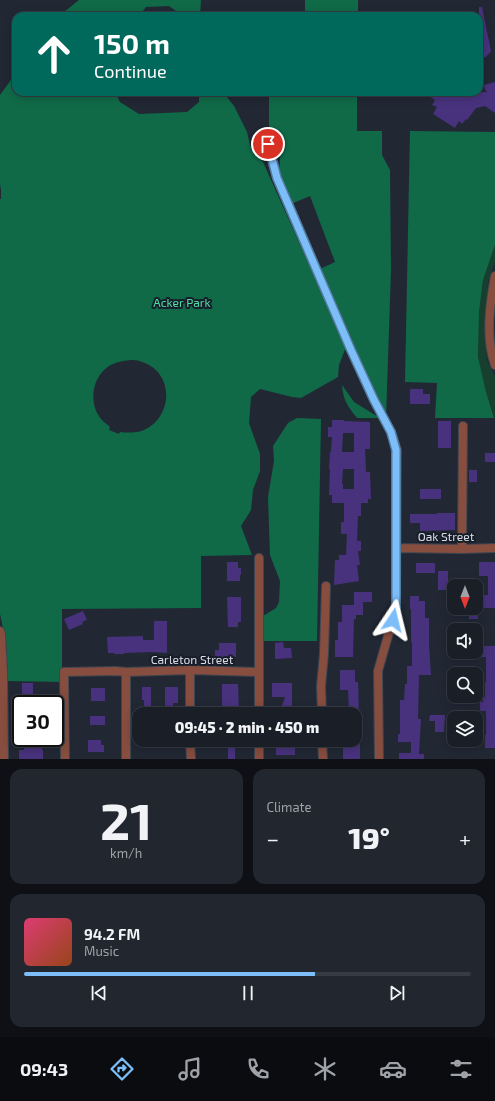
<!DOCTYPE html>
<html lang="en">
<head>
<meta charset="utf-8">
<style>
  body { margin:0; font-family:"Exo 2",sans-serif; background:#22272f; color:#f1f3f6; height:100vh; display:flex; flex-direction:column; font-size:15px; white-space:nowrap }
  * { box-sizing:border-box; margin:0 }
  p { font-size:13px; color:#9fa2a7 }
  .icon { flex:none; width:22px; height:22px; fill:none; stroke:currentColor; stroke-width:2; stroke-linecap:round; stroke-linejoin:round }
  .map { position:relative; height:759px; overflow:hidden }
  .sheet { display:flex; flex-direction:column; gap:10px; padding:10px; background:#0e1015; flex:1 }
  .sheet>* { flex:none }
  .guide { position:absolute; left:12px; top:12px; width:471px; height:84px; border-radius:12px; box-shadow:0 2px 10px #0003,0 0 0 1px #373c44; background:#00695c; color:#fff; overflow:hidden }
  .needle { width:26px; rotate:180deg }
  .buttons { position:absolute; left:447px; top:579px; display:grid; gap:8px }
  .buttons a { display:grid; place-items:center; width:36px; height:36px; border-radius:8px; background:#191e27; box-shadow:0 2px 10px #0003,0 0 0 1px #373c44; font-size:20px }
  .speed { position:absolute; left:12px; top:695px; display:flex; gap:8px; font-size:20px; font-weight:700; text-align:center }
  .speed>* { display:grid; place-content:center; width:52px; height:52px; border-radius:50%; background:#191e27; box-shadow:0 2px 10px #0003,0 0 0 1px #373c44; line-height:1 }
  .speed .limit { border:2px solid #111; border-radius:6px; background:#fff; color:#111 }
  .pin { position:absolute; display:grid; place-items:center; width:34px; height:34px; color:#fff; margin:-17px; border:2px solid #fff; border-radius:50%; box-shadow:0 1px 4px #0007 }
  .me { position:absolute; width:44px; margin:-22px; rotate:10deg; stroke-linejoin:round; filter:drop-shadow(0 0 3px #0008) }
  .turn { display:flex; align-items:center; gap:14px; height:84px; padding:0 16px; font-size:18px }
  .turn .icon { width:52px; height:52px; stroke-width:2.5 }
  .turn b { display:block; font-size:28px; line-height:34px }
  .big { font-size:30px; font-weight:800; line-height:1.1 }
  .sheet .widget { flex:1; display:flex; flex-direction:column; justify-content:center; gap:6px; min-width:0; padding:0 14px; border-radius:12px; background:#22272f }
  .sheet .dial { align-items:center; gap:0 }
  .dial b { font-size:52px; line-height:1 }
  .song { display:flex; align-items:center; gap:12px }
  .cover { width:48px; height:48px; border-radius:6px; background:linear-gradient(135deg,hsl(340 70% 55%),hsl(20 70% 35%)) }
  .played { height:4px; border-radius:2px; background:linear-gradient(90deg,#7dbef9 65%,#373c44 65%) }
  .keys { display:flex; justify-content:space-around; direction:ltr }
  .heat { display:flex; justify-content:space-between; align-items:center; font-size:22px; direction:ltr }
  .sheet .tiles { flex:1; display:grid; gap:10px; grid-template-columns:1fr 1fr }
  .widget:last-child { grid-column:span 2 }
  .trip { position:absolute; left:132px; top:707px; width:230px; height:40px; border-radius:12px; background:#191e27; box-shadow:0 2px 10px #0003,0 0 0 1px #373c44; font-weight:800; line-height:40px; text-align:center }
  .menu { display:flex; height:64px; justify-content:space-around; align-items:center; background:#0a0c10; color:#9fa2a7 }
  .menu .icon { width:28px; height:28px }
  .menu .active { color:#7dbef9 }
  .menu b { font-size:18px; color:#f1f3f6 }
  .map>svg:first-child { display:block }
  .green { fill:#163f2d }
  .forest { fill:#106a48; fill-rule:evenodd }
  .building { fill:#48327d; fill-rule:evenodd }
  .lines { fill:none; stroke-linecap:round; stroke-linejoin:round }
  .minor-casing { stroke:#3e4550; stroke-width:10 }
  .minor { stroke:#874d3e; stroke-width:8 }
  .route-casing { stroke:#517ca2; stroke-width:10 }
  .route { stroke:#7dbef9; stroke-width:7 }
  .labels { text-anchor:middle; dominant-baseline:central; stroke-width:4; stroke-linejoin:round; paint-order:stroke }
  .park-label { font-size:12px; fill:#50dfa3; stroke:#171e2a }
  .street-label { font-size:12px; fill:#d8dde6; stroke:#171e2a }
</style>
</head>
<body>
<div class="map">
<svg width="495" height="759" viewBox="0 0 495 759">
  <rect width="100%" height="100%" fill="#212834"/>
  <!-- green -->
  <path class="green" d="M495,245V262L488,282L485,336L487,361L495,376V418L486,393L478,357L479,312L483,280Z"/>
  <!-- forest -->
  <path class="forest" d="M79,0H201L200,16H178L176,11L169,6L146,7L139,16H59Z
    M305,0H358V16H305Z
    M16,73V92H115L120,102L139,114L187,112L199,102V92H223L234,106L247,132L250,145L263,162L346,347L339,365L338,377L301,398L292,397L260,389L251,397L249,423L260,454V471L253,490L251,510L241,526L252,555L201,556V608L62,609V682L8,681L6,642L0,614V199H1V190L0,184V95ZM130,360C133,360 138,360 142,362C174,372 174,416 144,430C137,433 128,433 120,432L119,434L109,430L110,427C107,424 103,422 101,419C88,403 92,377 109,366C116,362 122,361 130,360Z
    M269,92H357V131H382V155L390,170L391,270L386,418L320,269L335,262L310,196L291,204L281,182L279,172L281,145L269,132Z
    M410,131L495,132V245L483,280L479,312L478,357L486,392L494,418H435L437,383L405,382Z
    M342,385L354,402L380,418H357C348,407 343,400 342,385Z
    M297,418L321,419L317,641H262L263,616L276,608L279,602L280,581L270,555L268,497L274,461L273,446L288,423Z"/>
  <!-- building -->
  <path class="building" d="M479,7H482L491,51L486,57L479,59Z
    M495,82V113L485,106L476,108L467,120L466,119L462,124L459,121L455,128L433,114L437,107L432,105L435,100L429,96L431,92H487L485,90L484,85Z
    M410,389H423V394H430V404H410Z
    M332,420H344V421L370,422V449H365L366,472H370L371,499H368V503H361V516H358L357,541H361V551H358L360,565H357L359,581L334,585L335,560H339V555H346L347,534H341V522H344V503H332V495H329L330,469H329L330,452H331L332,437H328V427H332ZM343,433H354V452H342ZM343,469H354V489H343V484H342Z
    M438,421H451V448H438Z
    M485,453H495V462H485Z
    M469,470H477V482H469Z
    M420,489H441V499H420Z
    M437,513H455V530L420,531V523H410V514H437Z
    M227,562H238V568H241V575H240V581H227Z
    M479,562H495V608H476V595H488V576H479Z
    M416,563H435V573H416Z
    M438,571H448V590H438Z
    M354,592H372V602H363V615H356V619H354L353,657H335V640H338V622H342V605H354Z
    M410,596H419V601H425V618H429V645L431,675H419L418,719H421L419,754H424V759H399V753H411V742H398V734H400V700H404L405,684H407V666H412V642H411V609H410Z
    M227,597H241V622H238V627H228Z
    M471,608H478V619H469V611H471Z
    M83,611L87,620L82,622L83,624L69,630L64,619Z
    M154,621H167V653L153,652L124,653V654H114V653H108L107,637L143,636V640H154Z
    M283,642L284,648H291L292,658L275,659V643Z
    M219,643H236V657H222V661H215V650H219Z
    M479,646H495V748H485V735H486V711H480V702H483V697H485V682H486V657H479Z
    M340,670H355V682H358L359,714H349L348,690H340Z
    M22,683H33V704H22Z
    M272,683H292V706H302V714H279L285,697H272Z
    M222,684H238L239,713H222Z
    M142,687H151V708H165V687H178V703H173V714H144V700H142Z
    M91,688H105V701H91Z
    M430,715H445L444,732H435V721H429Z
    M90,716H105V725H90Z
    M24,738H42V750H43V759H19V750H24Z
    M88,740H101V745H104V752H88Z
    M228,740H235V759H228Z
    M276,744H295V755H276Z
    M343,744H360V759H343Z"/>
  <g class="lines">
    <defs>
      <path id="minor" d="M268,144L277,178L351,350L374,400L391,432L397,450L396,608L378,671L379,759
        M495,276C490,303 485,338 495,365
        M396,548L462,549L495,548
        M462,549L463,426
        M259,558V714
        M0,631L1,634L3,672L4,759
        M190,670V714
        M126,672V759
        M322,714L321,686L324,654L326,586
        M190,740L191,759
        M259,740V759
        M322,740L323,759
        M65,759L64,672L116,671L126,672L190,670L259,672"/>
    </defs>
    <!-- minor casing -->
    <use href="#minor" class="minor-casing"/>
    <!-- minor -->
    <use href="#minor" class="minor"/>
  </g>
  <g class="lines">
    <defs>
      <path id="route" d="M268,144L277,178L351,350L374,400L391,432L396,450V608L393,620"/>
    </defs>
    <!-- route casing -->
    <use href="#route" class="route-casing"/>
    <!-- route -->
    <use href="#route" class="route"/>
  </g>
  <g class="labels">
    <!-- park labels -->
    <g class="park-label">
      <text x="182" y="302">Acker Park</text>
    </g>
    <!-- street labels -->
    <g class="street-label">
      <text x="446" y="536">Oak Street</text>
      <text x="192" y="659">Carleton Street</text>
    </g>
  </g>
</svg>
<div class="buttons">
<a><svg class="needle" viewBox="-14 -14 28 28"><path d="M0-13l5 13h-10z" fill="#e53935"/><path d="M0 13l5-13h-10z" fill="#9fa2a7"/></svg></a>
<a><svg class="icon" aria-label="sound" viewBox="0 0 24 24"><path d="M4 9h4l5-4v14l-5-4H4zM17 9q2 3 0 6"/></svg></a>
<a><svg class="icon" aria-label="search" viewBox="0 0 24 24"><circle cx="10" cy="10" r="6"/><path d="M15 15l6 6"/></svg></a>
<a><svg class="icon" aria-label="layers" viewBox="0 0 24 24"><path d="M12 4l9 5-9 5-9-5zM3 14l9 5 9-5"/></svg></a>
</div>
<div class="speed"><div class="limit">30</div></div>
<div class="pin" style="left:268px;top:144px;background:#d93025"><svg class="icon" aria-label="arrive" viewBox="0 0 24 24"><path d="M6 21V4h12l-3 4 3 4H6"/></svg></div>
<svg class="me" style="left:393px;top:620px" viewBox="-20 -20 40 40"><path d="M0-17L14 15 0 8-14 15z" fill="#7dbef9" stroke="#fff" stroke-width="4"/></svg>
<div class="trip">09:45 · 2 min · 450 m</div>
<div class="guide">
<div class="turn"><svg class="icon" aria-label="ahead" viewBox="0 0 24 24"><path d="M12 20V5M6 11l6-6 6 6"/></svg><div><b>150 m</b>Continue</div></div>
</div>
</div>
<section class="sheet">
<div class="tiles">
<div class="widget dial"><b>21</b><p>km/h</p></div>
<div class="widget"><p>Climate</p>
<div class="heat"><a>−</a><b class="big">19°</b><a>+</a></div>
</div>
<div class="widget">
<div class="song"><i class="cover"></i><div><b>94.2 FM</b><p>Music</p></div></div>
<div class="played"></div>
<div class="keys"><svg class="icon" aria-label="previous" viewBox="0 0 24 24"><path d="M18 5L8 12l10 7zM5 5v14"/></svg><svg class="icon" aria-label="pause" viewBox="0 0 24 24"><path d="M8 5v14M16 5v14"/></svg><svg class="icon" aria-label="next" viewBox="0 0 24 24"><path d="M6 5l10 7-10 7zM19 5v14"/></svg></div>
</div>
</div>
</section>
<nav class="menu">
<b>09:43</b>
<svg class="icon active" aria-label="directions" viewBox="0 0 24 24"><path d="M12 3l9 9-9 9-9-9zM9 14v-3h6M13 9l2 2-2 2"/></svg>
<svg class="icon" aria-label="music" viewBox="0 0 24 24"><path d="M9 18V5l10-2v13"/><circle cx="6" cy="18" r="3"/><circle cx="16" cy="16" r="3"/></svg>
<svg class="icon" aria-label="phone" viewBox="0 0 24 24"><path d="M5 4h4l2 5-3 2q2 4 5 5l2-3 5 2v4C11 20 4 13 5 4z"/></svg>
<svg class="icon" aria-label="climate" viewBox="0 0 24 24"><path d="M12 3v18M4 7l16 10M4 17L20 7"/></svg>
<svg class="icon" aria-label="car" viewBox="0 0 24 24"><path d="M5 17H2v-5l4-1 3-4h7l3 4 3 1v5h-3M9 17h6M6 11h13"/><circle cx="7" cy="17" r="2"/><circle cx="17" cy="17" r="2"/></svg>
<svg class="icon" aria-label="filters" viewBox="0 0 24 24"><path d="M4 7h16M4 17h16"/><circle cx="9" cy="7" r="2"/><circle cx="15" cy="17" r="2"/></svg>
</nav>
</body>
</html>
